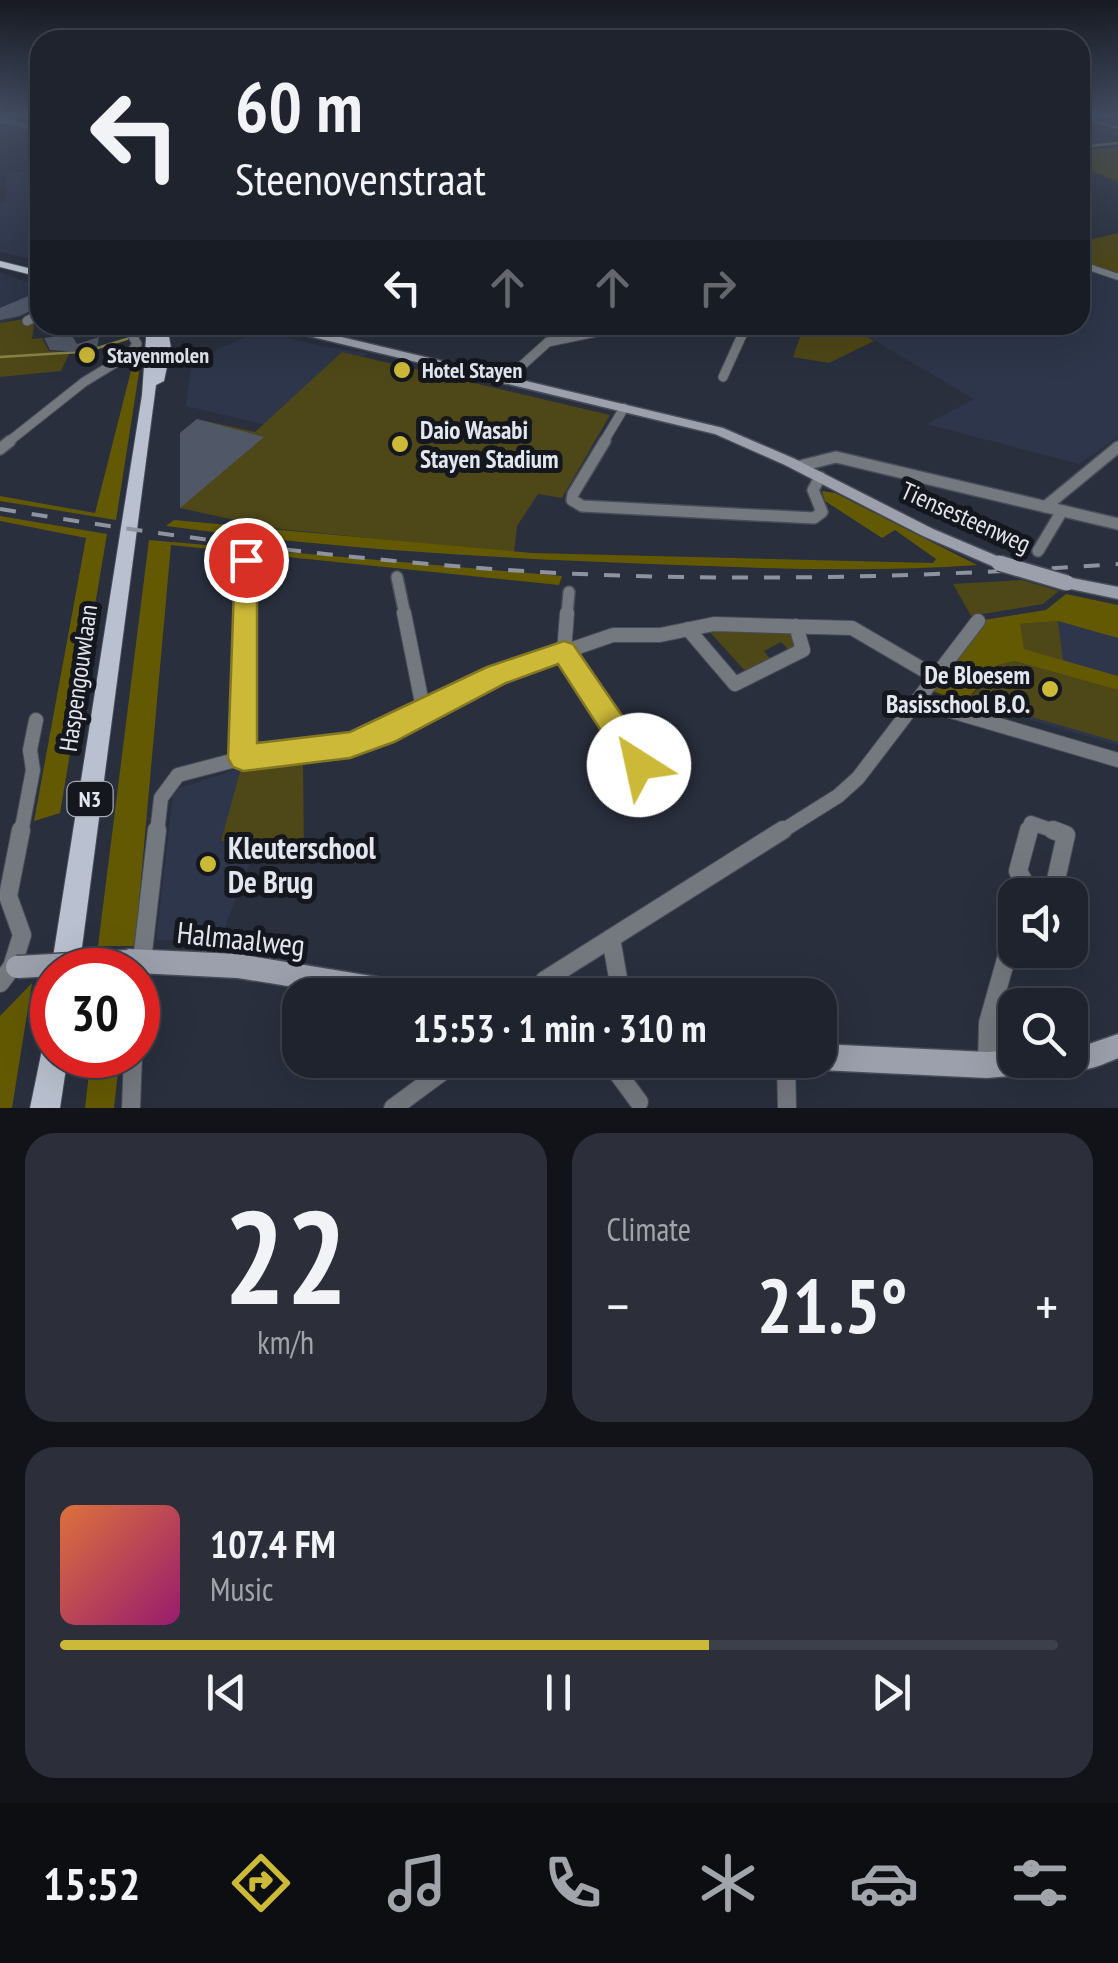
<!DOCTYPE html>
<html lang="en">
<head>
<meta charset="utf-8">
<style>
  body { margin:0; font-family:"PT Sans Narrow",sans-serif; background:#2c2f3a; color:#f1f3f6; height:100vh; display:flex; flex-direction:column; font-size:38px; white-space:nowrap }
  * { box-sizing:border-box; margin:0 }
  p { font-size:32px; color:#a1a4aa }
  .icon { flex:none; width:55px; height:55px; fill:none; stroke:currentColor; stroke-width:2; stroke-linecap:round; stroke-linejoin:round }
  .map { position:relative; height:1108px; overflow:hidden }
  .panel { display:flex; flex-direction:column; gap:25px; padding:25px; background:#111319; flex:1 }
  .panel>* { flex:none }
  .top-card { position:absolute; left:30px; top:30px; width:1060px; height:305px; border-radius:30px; box-shadow:0 10px 40px #0002,0 0 0 2px #3c404a; background:#1f232e; color:#f1f3f6; overflow:hidden }
  .fabs { position:absolute; left:998px; top:878px; display:grid; gap:20px }
  .fabs a { display:grid; place-items:center; width:90px; height:90px; border-radius:20px; background:#1f232e; box-shadow:0 10px 40px #0002,0 0 0 2px #3c404a; font-size:50px }
  .speed { position:absolute; left:30px; top:948px; display:flex; gap:20px; font-size:50px; font-weight:700; text-align:center }
  .speed>* { display:grid; place-content:center; width:130px; height:130px; border-radius:50%; background:#1f232e; box-shadow:0 10px 40px #0002,0 0 0 2px #3c404a; line-height:1 }
  .speed .limit { border:15px solid #d22; background:#fff; color:#111 }
  .pin { position:absolute; display:grid; place-items:center; width:85px; height:85px; color:#fff; margin:-42px; border:5px solid #fff; border-radius:50%; box-shadow:0 2px 10px #0007 }
  .me { position:absolute; width:110px; margin:-55px; rotate:325deg; stroke-linejoin:round; filter:drop-shadow(0 0 8px #0008) }
  .turn { display:flex; align-items:center; gap:35px; height:210px; padding:0 40px; font-size:45px }
  .turn .icon { width:130px; height:130px; stroke-width:2.5 }
  .turn b { display:block; font-size:70px; line-height:85px }
  .lanes { display:flex; align-items:center; height:95px; padding:0 40px; background:#0003; justify-content:center; gap:50px; direction:ltr }
  .lanes .off { opacity:.35 }
  .big { font-size:75px; font-weight:700; line-height:1.1 }
  .panel .tile { flex:1; display:flex; flex-direction:column; justify-content:center; gap:15px; min-width:0; padding:0 35px; border-radius:30px; background:#2c2f3a }
  .panel .dial { align-items:center; gap:0 }
  .dial b { font-size:130px; line-height:1 }
  .song { display:flex; align-items:center; gap:30px }
  .cover { width:120px; height:120px; border-radius:15px; background:linear-gradient(135deg,hsl(20 70% 55%),hsl(320 70% 35%)) }
  .played { height:10px; border-radius:5px; background:linear-gradient(90deg,#ccb938 65%,#3c404a 65%) }
  .keys { display:flex; justify-content:space-around; direction:ltr }
  .heat { display:flex; justify-content:space-between; align-items:center; font-size:55px; direction:ltr }
  .panel .tiles { flex:1; display:grid; gap:25px; grid-template-columns:1fr 1fr }
  .tile:last-child { grid-column:span 2 }
  .trip { position:absolute; left:282px; top:978px; width:555px; height:100px; border-radius:30px; background:#1f232e; box-shadow:0 10px 40px #0002,0 0 0 2px #3c404a; font-weight:700; line-height:100px; text-align:center }
  .menu { display:flex; height:160px; justify-content:space-around; align-items:center; background:#0c0e12; color:#a1a4aa }
  .menu .icon { width:70px; height:70px }
  .menu .current { color:#ccb938 }
  .menu b { font-size:45px; color:#f1f3f6 }
  .map>svg:first-child { display:block }
  .built { fill:#2d364a }
  .green { fill:#4e4717 }
  .forest { fill:#645903 }
  .lines { fill:none; stroke-linecap:round; stroke-linejoin:round }
  .stream { stroke:#888148; stroke-width:2.5 }
  .building { fill:#505766 }
  .street-far5-casing { stroke:#474c59; stroke-width:6 }
  .street-far4-casing { stroke:#474c59; stroke-width:8 }
  .street-far3-casing { stroke:#474c59; stroke-width:11 }
  .street-far2-casing { stroke:#474c59; stroke-width:14 }
  .street-far1-casing { stroke:#474c59; stroke-width:16 }
  .street-casing { stroke:#474c59; stroke-width:20 }
  .secondary-casing { stroke:#474c59; stroke-width:3 }
  .primary-casing { stroke:#474c59; stroke-width:2 }
  .street-far5 { stroke:#74787f; stroke-width:5 }
  .street-far4 { stroke:#74787f; stroke-width:6 }
  .street-far3 { stroke:#74787f; stroke-width:9 }
  .street-far2 { stroke:#74787f; stroke-width:11 }
  .street-far1 { stroke:#74787f; stroke-width:14 }
  .street { stroke:#74787f; stroke-width:18 }
  .secondary { fill:#9ba0ac; fill-rule:evenodd }
  .primary { fill:#b9c0cf; fill-rule:evenodd }
  .rail { stroke:#8e939e; stroke-width:4; stroke-dasharray:16 16; stroke-linecap:butt }
  .secondary-bridge-far1-casing { stroke:#474c59; stroke-width:18; stroke-linecap:butt }
  .secondary-bridge-casing { stroke:#474c59; stroke-width:25; stroke-linecap:butt }
  .secondary-bridge-far1 { stroke:#9ba0ac; stroke-width:15 }
  .secondary-bridge { stroke:#9ba0ac; stroke-width:22 }
  .route { fill:#ccb938; stroke:#857824; stroke-width:2.5 }
  .poi-dot { fill:#ccb938; stroke:#15171e; stroke-width:4 }
  .labels { text-anchor:middle; dominant-baseline:central; stroke-width:10; stroke-linejoin:round; paint-order:stroke }
  .far-poi-label { font-size:22px; font-weight:bold; fill:#e2e6ef; stroke:#15171e; text-anchor:start }
  .shield { fill:#15171e; stroke:#a4a8b0; stroke-width:2.5 }
  .shield-label { font-size:22px; font-weight:bold; fill:#e2e6ef }
  .poi-label { font-size:25px; font-weight:bold; fill:#e2e6ef; stroke:#15171e; text-anchor:start }
  .street-label { font-size:25px; fill:#e2e6ef; stroke:#15171e }
  .near-poi-label { font-size:30px; font-weight:bold; fill:#e2e6ef; stroke:#15171e; text-anchor:start }
  .near-street-label { font-size:30px; fill:#e2e6ef; stroke:#15171e }
</style>
</head>
<body>
<div class="map">
<svg width="1118" height="1108" viewBox="0 0 1118 1108">
  <rect width="100%" height="100%" fill="#292f3d"/>
  <!-- built -->
  <path class="built" d="M40,169V261L0,252V212L1,203L6,201L7,173Z
    M1080,265L1118,278V437L1079,464L927,424L974,399L848,325H1080Z
    M0,272L40,287V312L0,323Z
    M259,331L322,346L368,353L283,429L186,406L192,361Z
    M1051,612L1118,624V745L982,706L981,672Z
    M241,768L222,841L257,845L219,942L156,940L173,795L180,788Z"/>
  <!-- green -->
  <path class="green" d="M1118,147V182L1080,166V151Z
    M1118,233V276L1080,263V242Z
    M29,318L35,319L32,339L42,338L49,351L70,352L61,371L0,377V323Z
    M749,325H848L874,341L829,363L793,357L801,334Z
    M342,352L610,415L562,498L538,494L517,526L514,553L271,528L180,508V433L197,419L255,432Z
    M1022,580L1059,591L1043,604L971,616L953,584Z
    M1058,621L1063,660L1023,649L1019,624Z
    M783,628L795,634L798,646L789,650L781,642L764,651L771,660L746,672L708,630Z
    M1014,661L1118,690V742L969,699L998,665Z
    M303,764L304,850L221,841L241,768Z"/>
  <!-- forest -->
  <path class="forest" d="M140,366L116,520L0,501V496L95,513L132,367Z
    M822,491L835,493L977,565C869,573 758,568 650,564C488,558 327,548 166,526L174,520L531,553L933,563L936,559L895,530L882,538L825,501Z
    M0,516L107,534L60,813L34,821L86,538L0,521Z
    M149,540L562,576L559,585L171,545L135,946H98Z
    M1066,594L1118,605V638L1058,621L1020,624L1024,649L1118,676V690L1014,661L998,665L964,703L933,691V684L984,620L1046,610Z
    M32,983L12,1108H0V1016Z
    M91,1055H120L114,1108H85Z"/>
  <g class="lines">
    <!-- stream -->
    <path class="stream" d="M1080,116L1118,128
      M1080,147L1118,143
      M94,349L130,338
      M0,357L80,352"/>
  </g>
  <!-- building -->
  <path class="building" d="M40,291V306L20,316L0,320V308Z
    M71,334L77,344L99,337L96,356L77,359L79,352L50,350L44,338Z
    M197,419L264,437L180,508V433Z"/>
  <g class="lines">
    <defs>
      <path id="street-far5" d="M0,120L40,129"/>
      <path id="street-far4" d="M1080,264L1118,277"/>
      <path id="street-far3" d="M27,321L40,314
        M723,377L742,335L739,325
        M506,380L548,342L629,325
        M7,443L84,382L130,354L137,344L127,325
        M603,443L624,408"/>
      <path id="street-far2" d="M605,441L573,494L572,500L582,506L814,518L822,512L813,490L820,477
        M0,449L10,441
        M800,466L836,457L1118,524
        M1045,507L1118,447
        M1038,551L1062,511
        M397,577L405,615
        M245,615L246,560
        M567,615L569,592"/>
      <path id="street-far1" d="M404,613L424,713
        M567,613L564,652L662,798
        M688,629L735,684L803,650L796,626
        M917,701L1118,760
        M243,758L245,613
        M21,833L33,770L30,750L36,720
        M157,833L161,798L178,775L243,758L350,745L384,733L497,675L613,635H660L714,624L852,628L934,676
        M779,833L838,796L858,778L978,621
        M1028,833L1031,823L1060,833"/>
      <path id="street" d="M1026,886L1053,893L1066,835L1053,830
        M1026,886L1018,871L1029,830
        M1024,895L1026,886
        M611,938L621,995
        M142,961L157,830
        M0,983L12,967L22,935L8,896L21,830
        M534,995L545,980L783,830
        M608,1060L639,1102
        M786,1060L787,1108
        M987,1065L988,1023L1015,927
        M131,1108L133,1055
        M393,1108L458,1060"/>
      <path id="secondary" d="M252,325H291L723,428L795,459L933,529L1004,559L1007,563L999,569L923,536L785,465L715,434L292,332L287,335Z
        M1067,577L1118,587V599L1061,587L1059,583L1061,579Z
        M128,949L238,954L414,983L422,987L426,995H343L238,978L138,973V970L120,969L116,961L120,953Z
        M1118,1034V1058C1099,1066 1081,1075 1061,1067L1058,1060L1055,1069L1046,1073L987,1078L820,1070L811,1066L809,1060H820V1044L987,1052L1015,1050V1060H1070V1045L1089,1044Z"/>
      <path id="primary" d="M0,261L40,271V277L0,267Z
        M141,325H153L156,333L155,325H167L171,348L164,381L156,385L79,970H52V973L51,970L142,395L146,338Z
        M52,1041V1055H68L60,1108H30L43,1045Z"/>
    </defs>
    <!-- street-far5 casing -->
    <use href="#street-far5" class="street-far5-casing"/>
    <!-- street-far4 casing -->
    <use href="#street-far4" class="street-far4-casing"/>
    <!-- street-far3 casing -->
    <use href="#street-far3" class="street-far3-casing"/>
    <!-- street-far2 casing -->
    <use href="#street-far2" class="street-far2-casing"/>
    <!-- street-far1 casing -->
    <use href="#street-far1" class="street-far1-casing"/>
    <!-- street casing -->
    <use href="#street" class="street-casing"/>
    <!-- secondary casing -->
    <use href="#secondary" class="secondary-casing"/>
    <!-- primary casing -->
    <use href="#primary" class="primary-casing"/>
    <!-- street-far5 -->
    <use href="#street-far5" class="street-far5"/>
    <!-- street-far4 -->
    <use href="#street-far4" class="street-far4"/>
    <!-- street-far3 -->
    <use href="#street-far3" class="street-far3"/>
    <!-- street-far2 -->
    <use href="#street-far2" class="street-far2"/>
    <!-- street-far1 -->
    <use href="#street-far1" class="street-far1"/>
    <!-- street -->
    <use href="#street" class="street"/>
    <!-- secondary -->
    <use href="#secondary" class="secondary"/>
    <!-- primary -->
    <use href="#primary" class="primary"/>
    <!-- rail -->
    <path class="rail" d="M0,509C185,539 370,563 557,573C745,582 931,577 1118,564"/>
    <defs>
      <path id="secondary-bridge-far1" d="M999,563L1067,583"/>
      <path id="secondary-bridge" d="M17,967L128,961"/>
    </defs>
    <!-- secondary-bridge-far1 casing -->
    <use href="#secondary-bridge-far1" class="secondary-bridge-far1-casing"/>
    <!-- secondary-bridge casing -->
    <use href="#secondary-bridge" class="secondary-bridge-casing"/>
    <!-- secondary-bridge-far1 -->
    <use href="#secondary-bridge-far1" class="secondary-bridge-far1"/>
    <!-- secondary-bridge -->
    <use href="#secondary-bridge" class="secondary-bridge"/>
  </g>
  <!-- sky -->
  <linearGradient id="sky" x2="0" y2="1"><stop stop-color="#171a22"/><stop offset="0.43" stop-color="#434d62"/><stop offset="1" stop-color="#434d62" stop-opacity="0"/></linearGradient>
  <rect width="1118" height="270" fill="url(#sky)"/>
  <!-- route -->
  <path class="route" d="M246,552L257,560V743L350,732L487,667L564,641L573,644L649,755L654,765L649,774L639,778L629,774L558,664L506,683L394,742L350,758L243,771L233,767L228,758L235,560Z"/>
  <!-- markers -->
  <g class="poi-dot">
    <circle cx="87" cy="355" r="10"/>
    <circle cx="402" cy="370" r="10"/>
    <circle cx="400" cy="444" r="10"/>
    <circle cx="1050" cy="689" r="10"/>
    <circle cx="208" cy="864" r="10"/>
  </g>
  <g class="labels">
    <!-- far-poi labels -->
    <g class="far-poi-label">
      <text x="107" y="355">Stayenmolen</text>
      <text x="422" y="370">Hotel Stayen</text>
    </g>
    <!-- shield labels -->
    <rect class="shield" x="67.5" y="782" width="45" height="34" rx="8"/>
    <g class="shield-label">
      <text x="90" y="799">N3</text>
    </g>
    <!-- poi labels -->
    <g class="poi-label">
      <text x="420" y="430">Daio Wasabi<tspan x="420" dy="29">Stayen Stadium</tspan></text>
      <text x="1030" y="675" text-anchor="end">De Bloesem<tspan x="1030" dy="29">Basisschool B.O.</tspan></text>
    </g>
    <!-- street labels -->
    <g class="street-label">
      <text transform="translate(966 517) rotate(24)">Tiensesteenweg</text>
      <text transform="translate(78 678) rotate(-82)">Haspengouwlaan</text>
    </g>
    <!-- near-poi labels -->
    <g class="near-poi-label">
      <text x="228" y="847">Kleuterschool<tspan x="228" dy="34">De Brug</tspan></text>
    </g>
    <!-- near-street labels -->
    <g class="near-street-label">
      <text transform="translate(241 938) rotate(6)">Halmaalweg</text>
    </g>
  </g>
</svg>
<div class="fabs">
<a><svg class="icon" aria-label="sound" viewBox="0 0 24 24"><path d="M4 9h4l5-4v14l-5-4H4zM17 9q2 3 0 6"/></svg></a>
<a><svg class="icon" aria-label="search" viewBox="0 0 24 24"><circle cx="10" cy="10" r="6"/><path d="M15 15l6 6"/></svg></a>
</div>
<div class="speed"><div class="limit">30</div></div>
<div class="pin" style="left:246px;top:560px;background:#d93025"><svg class="icon" aria-label="arrive" viewBox="0 0 24 24"><path d="M6 21V4h12l-3 4 3 4H6"/></svg></div>
<svg class="me" style="left:639px;top:765px" viewBox="-20 -20 40 40"><circle r="19" fill="#fff"/><path d="M0-13L10 11 0 6-10 11z" fill="#ccb938"/></svg>
<div class="trip">15:53 · 1 min · 310 m</div>
<div class="top-card">
<div class="turn"><svg class="icon" aria-label="left" viewBox="0 0 24 24"><path d="M17 20v-9H6M10 6l-5 5 5 5"/></svg><div><b>60 m</b>Steenovenstraat</div></div>
<div class="lanes"><svg class="icon" aria-label="left" viewBox="0 0 24 24"><path d="M17 20v-9H6M10 6l-5 5 5 5"/></svg><svg class="icon off" aria-label="ahead" viewBox="0 0 24 24"><path d="M12 20V5M6 11l6-6 6 6"/></svg><svg class="icon off" aria-label="ahead" viewBox="0 0 24 24"><path d="M12 20V5M6 11l6-6 6 6"/></svg><svg class="icon off" aria-label="right" viewBox="0 0 24 24"><path d="M7 20v-9h11M14 6l5 5-5 5"/></svg></div>
</div>
</div>
<section class="panel">
<div class="tiles">
<div class="tile dial"><b>22</b><p>km/h</p></div>
<div class="tile"><p>Climate</p>
<div class="heat"><a>−</a><b class="big">21.5°</b><a>+</a></div>
</div>
<div class="tile">
<div class="song"><i class="cover"></i><div><b>107.4 FM</b><p>Music</p></div></div>
<div class="played"></div>
<div class="keys"><svg class="icon" aria-label="previous" viewBox="0 0 24 24"><path d="M18 5L8 12l10 7zM5 5v14"/></svg><svg class="icon" aria-label="pause" viewBox="0 0 24 24"><path d="M8 5v14M16 5v14"/></svg><svg class="icon" aria-label="next" viewBox="0 0 24 24"><path d="M6 5l10 7-10 7zM19 5v14"/></svg></div>
</div>
</div>
</section>
<nav class="menu">
<b>15:52</b>
<svg class="icon current" aria-label="directions" viewBox="0 0 24 24"><path d="M12 3l9 9-9 9-9-9zM9 14v-3h6M13 9l2 2-2 2"/></svg>
<svg class="icon" aria-label="music" viewBox="0 0 24 24"><path d="M9 18V5l10-2v13"/><circle cx="6" cy="18" r="3"/><circle cx="16" cy="16" r="3"/></svg>
<svg class="icon" aria-label="phone" viewBox="0 0 24 24"><path d="M5 4h4l2 5-3 2q2 4 5 5l2-3 5 2v4C11 20 4 13 5 4z"/></svg>
<svg class="icon" aria-label="climate" viewBox="0 0 24 24"><path d="M12 3v18M4 7l16 10M4 17L20 7"/></svg>
<svg class="icon" aria-label="car" viewBox="0 0 24 24"><path d="M5 17H2v-5l4-1 3-4h7l3 4 3 1v5h-3M9 17h6M6 11h13"/><circle cx="7" cy="17" r="2"/><circle cx="17" cy="17" r="2"/></svg>
<svg class="icon" aria-label="filters" viewBox="0 0 24 24"><path d="M4 7h16M4 17h16"/><circle cx="9" cy="7" r="2"/><circle cx="15" cy="17" r="2"/></svg>
</nav>
</body>
</html>
